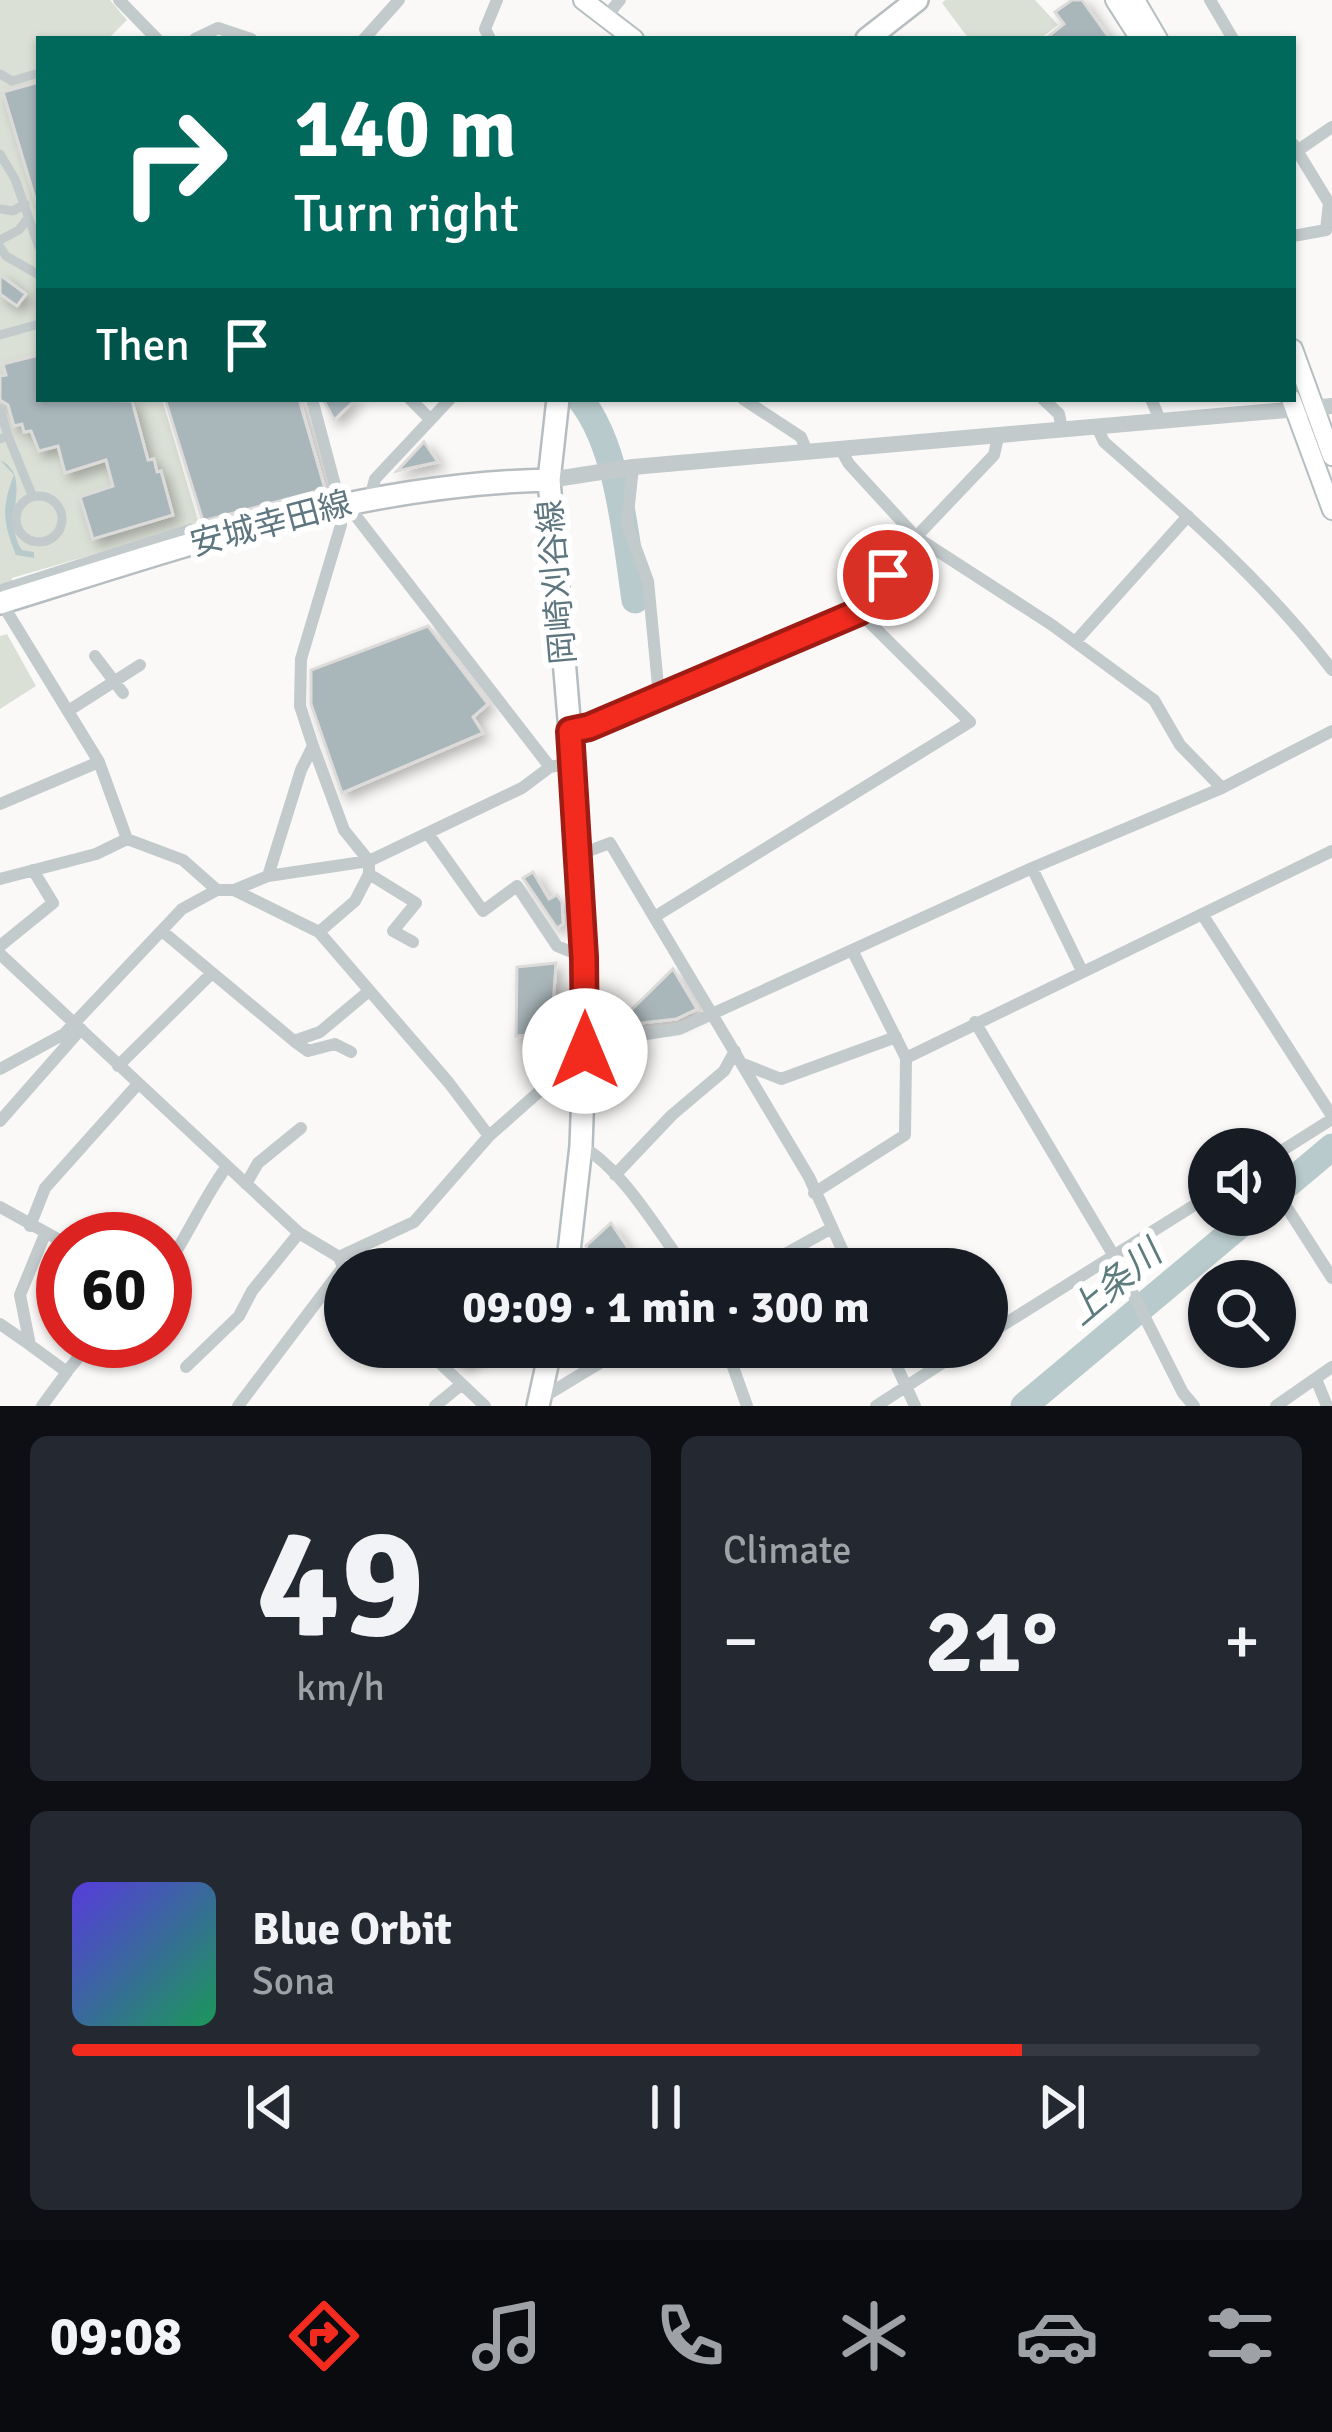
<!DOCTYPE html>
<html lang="en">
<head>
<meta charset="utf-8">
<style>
  body { margin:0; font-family:Signika,"Noto Sans JP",sans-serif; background:#242831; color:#f1f3f6; height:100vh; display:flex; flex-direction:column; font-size:45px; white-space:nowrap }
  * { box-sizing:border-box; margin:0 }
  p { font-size:39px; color:#9ea1a6 }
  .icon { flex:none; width:66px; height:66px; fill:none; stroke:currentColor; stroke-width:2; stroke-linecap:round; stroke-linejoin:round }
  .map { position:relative; height:1406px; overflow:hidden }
  .sheet { display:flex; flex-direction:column; gap:30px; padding:30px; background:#0d0f14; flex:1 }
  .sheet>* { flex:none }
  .top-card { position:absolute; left:36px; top:36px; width:1260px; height:366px; border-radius:0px; box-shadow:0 3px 9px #0004; background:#00695c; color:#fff; overflow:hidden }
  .controls { position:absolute; left:1188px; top:1128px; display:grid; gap:24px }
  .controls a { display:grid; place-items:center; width:108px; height:108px; border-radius:50%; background:#171b24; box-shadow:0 3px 9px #0004; font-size:60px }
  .speed { position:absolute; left:36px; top:1212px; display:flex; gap:24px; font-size:60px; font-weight:700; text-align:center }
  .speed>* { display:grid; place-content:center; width:156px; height:156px; border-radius:50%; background:#171b24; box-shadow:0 3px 9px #0004; line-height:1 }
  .speed .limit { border:18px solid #d22; background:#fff; color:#111 }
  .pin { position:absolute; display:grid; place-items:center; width:102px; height:102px; color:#fff; margin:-51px; border:6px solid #fff; border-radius:50%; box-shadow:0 3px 12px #0007 }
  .me { position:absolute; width:132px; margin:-66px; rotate:0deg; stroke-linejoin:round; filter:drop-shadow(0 0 9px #0008) }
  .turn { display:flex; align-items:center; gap:42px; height:252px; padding:0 60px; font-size:54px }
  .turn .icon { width:156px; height:156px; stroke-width:2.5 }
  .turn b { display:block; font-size:84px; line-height:102px }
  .then { display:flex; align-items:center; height:114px; padding:0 60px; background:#0003; gap:24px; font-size:45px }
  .big { font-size:90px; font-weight:700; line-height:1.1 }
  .sheet .widget { flex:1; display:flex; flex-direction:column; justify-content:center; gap:18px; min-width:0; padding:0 42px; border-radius:18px; background:#242831 }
  .sheet .dial { align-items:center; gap:0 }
  .dial b { font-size:156px; line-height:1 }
  .song { display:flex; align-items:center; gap:36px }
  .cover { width:144px; height:144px; border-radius:18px; background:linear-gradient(135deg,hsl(250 70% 55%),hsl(150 70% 35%)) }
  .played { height:12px; border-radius:6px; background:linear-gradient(90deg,#f32b1f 80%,#363941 80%) }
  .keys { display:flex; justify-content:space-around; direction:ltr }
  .heat { display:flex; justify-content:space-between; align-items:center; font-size:66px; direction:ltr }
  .sheet .tiles { flex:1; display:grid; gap:30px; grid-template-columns:1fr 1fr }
  .widget:last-child { grid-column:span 2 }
  .trip { position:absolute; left:324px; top:1248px; width:684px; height:120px; border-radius:60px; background:#171b24; box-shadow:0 3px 9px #0004; font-weight:700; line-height:120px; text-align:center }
  .tab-bar { display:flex; height:192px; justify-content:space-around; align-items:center; background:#090b0e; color:#9ea1a6 }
  .tab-bar .icon { width:84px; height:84px }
  .tab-bar .active { color:#f32b1f }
  .tab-bar b { font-size:54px; color:#f1f3f6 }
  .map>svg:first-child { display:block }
  .green { fill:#dbe0d6 }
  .water { fill:#b8cacb }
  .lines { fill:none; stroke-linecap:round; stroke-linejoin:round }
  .river { stroke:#b8cacb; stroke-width:27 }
  .building { fill:#a9b6ba; stroke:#dcdbd9; stroke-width:3; filter:url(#shadow) }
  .secondary-casing { stroke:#b5bec1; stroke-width:22 }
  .primary-casing { stroke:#b6bdc0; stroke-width:26 }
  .pedestrian { stroke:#c2cacc; stroke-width:9 }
  .minor { stroke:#c2cacc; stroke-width:12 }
  .tertiary { stroke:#c2cacc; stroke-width:16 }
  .secondary { stroke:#fff; stroke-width:18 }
  .primary { stroke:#fff; stroke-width:21 }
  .route-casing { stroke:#9e1c14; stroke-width:30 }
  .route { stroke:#f32b1f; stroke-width:21 }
  .labels { text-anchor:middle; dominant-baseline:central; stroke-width:12; stroke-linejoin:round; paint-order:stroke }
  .street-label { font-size:33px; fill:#5e767f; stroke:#fff }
  .water-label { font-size:36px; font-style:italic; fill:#5d7c7e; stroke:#fff }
</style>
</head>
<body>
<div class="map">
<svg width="1332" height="1406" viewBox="0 0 1332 1406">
  <defs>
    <filter id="shadow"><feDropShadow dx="6" dy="6" stdDeviation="6" flood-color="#0004"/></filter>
  </defs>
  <rect width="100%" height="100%" fill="#faf9f7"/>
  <!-- green -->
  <path class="green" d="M0,0H110L127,20L108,39H39V399H162L199,524L12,578V582L0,586Z
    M945,0H1035L1058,25L1040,39H969L942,3Z
    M7,634L36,686L0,709V636Z"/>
  <!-- water -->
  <path class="water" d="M0,460C35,477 0,518 22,550L34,552V558L16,555C3,524 1,507 14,475Z"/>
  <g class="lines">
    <!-- river -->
    <path class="river" d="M580,399C619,447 626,540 635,600
      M1275,1195L1332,1147
      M1024,1406L1252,1215"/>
  </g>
  <!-- building -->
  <path class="building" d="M1072,0H1082L1110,39H1045L1064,24L1055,12Z
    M39,82V202H36L3,92Z
    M0,275L26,294L17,306L0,294Z
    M39,355V399L132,401L148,460L154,459L157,472L161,471L173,515L93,539L80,497L113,486L106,460L65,473L58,446L39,451L31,431L24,432L22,424L14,426L8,405L0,400V376L6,375L3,364Z
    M165,399H299L325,489L203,521Z
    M323,399H356L334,420Z
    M424,442L438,462L397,471Z
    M428,626L488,704L473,717L483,733L342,793L311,704V670Z
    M533,872L549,899L557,895L562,902L563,924L557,928L523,878Z
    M556,963L551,1033L516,1036L517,967Z
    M673,969L697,1009L676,1019L615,1026Z
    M611,1223L628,1248L596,1269L586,1246Z
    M445,1347H489L463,1365Z"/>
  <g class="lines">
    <defs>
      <path id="secondary" d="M583,0L634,39
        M1115,0L1140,39
        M1135,0L1158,39
        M1293,349L1332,456
        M1291,399L1332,510"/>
      <path id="primary" d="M867,39L917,0
        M558,399L549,480L570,731L586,1009L581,1146L567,1269
        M0,603C182,547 356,484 549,480
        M538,1406L551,1347"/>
    </defs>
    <!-- secondary casing -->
    <use href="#secondary" class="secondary-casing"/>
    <!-- primary casing -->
    <use href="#primary" class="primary-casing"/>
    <!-- pedestrian -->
    <path class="pedestrian" d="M0,74L12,81L39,73
      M0,154L15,179L39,247
      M0,209L13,211L25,204
      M0,240L19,230L28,218
      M0,247L6,256L39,275
      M0,335L39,324
      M0,409L8,436
      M0,439L8,436L32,495
      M16 519a23 23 0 1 1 46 0a23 23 0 1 1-46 0Z
      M0,589L191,528"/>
    <!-- minor -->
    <path class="minor" d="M119,0L157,39
      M1210,0L1233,39
      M605,18L620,0
      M195,39L218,28L251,39
      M364,39L399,0
      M490,39L485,29L497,0
      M1293,144L1329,203L1326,230L1293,236
      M1297,151L1332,127
      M410,399L430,419
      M743,399L801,437L807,452
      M1043,399L1059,414L1062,429
      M1151,399L1161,422
      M1097,427L1104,442C1184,512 1268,585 1332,670
      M841,450L849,464L916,537L1052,625L1154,700L1180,745L1222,788
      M633,467L627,524L648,581L659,696
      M370,498L375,479L450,399
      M341,505L355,515L550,767
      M1075,642L1188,516
      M95,656L123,693
      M68,711L140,665
      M570,731L589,727L859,612L916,537L994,455L998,437
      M313,746L344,830L369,861V874L355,901L319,932
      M99,762L127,839
      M0,804L99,762L1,602
      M429,835L483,911L517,886L557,946L584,957
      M578,855L610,843L809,1177L851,1269
      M1032,868L1082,971
      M369,874L416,903L393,931L413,942
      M268,876L301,770L313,746L300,706L301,659L341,525L340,504L312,399
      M0,879L96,854L127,839L183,860L217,890
      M234,890L319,932L449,1083L489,1136
      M1202,914L1332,1116
      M656,916L970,722L859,612
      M162,931L294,1041L320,1032L369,991
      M0,946L53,903L33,870
      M853,952L906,1058L1332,851
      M0,954L299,1233L339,1257L345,1273
      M975,1022L1114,1256L1183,1393L1194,1406
      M294,1041L308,1051L335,1044L351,1052
      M746,1065L781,1079L896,1037
      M118,1066L212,973
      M0,1069L64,1034L182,909L217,890H234L268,876L369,861L522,788L550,767L572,763
      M0,1121L81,1029
      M581,1146C621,1167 659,1232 686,1269
      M1275,1155L1332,1119
      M615,1175L672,1115L724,1071L735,1051
      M246,1184L258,1163L301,1128
      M1275,1189L1332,1278
      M814,1193L905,1135L906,1058
      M0,1207L63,1242
      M30,1226L45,1188L138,1084
      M339,1257L414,1222L489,1136L585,1051L606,1040L679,1029L1032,868L1222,788L1332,731
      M165,1269C188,1235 203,1199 227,1166
      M758,1269L832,1228
      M0,1324L29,1344
      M987,1335L1209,1196
      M423,1347L485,1406
      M726,1347L747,1406
      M888,1347L915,1406
      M186,1367L239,1316L252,1291L299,1233
      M64,1375L82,1353
      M1316,1379L1327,1406
      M540,1399L626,1347
      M42,1406L67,1372L30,1345L20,1295L45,1234
      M238,1406L341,1270
      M435,1406L462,1384
      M876,1406L967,1347
      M1276,1406L1332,1367"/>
    <!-- tertiary -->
    <path class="tertiary" d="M549,480L633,467L1332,406"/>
    <!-- secondary -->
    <use href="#secondary" class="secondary"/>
    <!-- primary -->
    <use href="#primary" class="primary"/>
  </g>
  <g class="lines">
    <defs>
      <path id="route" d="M585,1051L584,957L570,731L589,727L859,612L888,575"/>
    </defs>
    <!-- route casing -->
    <use href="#route" class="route-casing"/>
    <!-- route -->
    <use href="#route" class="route"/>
  </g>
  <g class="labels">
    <!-- street labels -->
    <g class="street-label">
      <text transform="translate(271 524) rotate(-15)">安城幸田線</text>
      <text transform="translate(557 582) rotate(-95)">岡崎刈谷線</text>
    </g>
    <!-- water labels -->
    <g class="water-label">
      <text transform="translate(1115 1283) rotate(-40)">上条川</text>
    </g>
  </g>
</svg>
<div class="controls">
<a><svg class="icon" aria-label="sound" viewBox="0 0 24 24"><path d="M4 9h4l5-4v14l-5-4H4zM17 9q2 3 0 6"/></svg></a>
<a><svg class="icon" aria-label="search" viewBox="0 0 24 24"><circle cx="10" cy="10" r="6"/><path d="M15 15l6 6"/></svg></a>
</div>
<div class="speed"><div class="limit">60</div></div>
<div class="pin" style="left:888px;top:575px;background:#d93025"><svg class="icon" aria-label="arrive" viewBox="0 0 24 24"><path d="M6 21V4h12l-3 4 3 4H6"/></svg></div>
<svg class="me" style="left:585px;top:1051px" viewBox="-20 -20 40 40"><circle r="19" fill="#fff"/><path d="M0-13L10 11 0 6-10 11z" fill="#f32b1f"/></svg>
<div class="trip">09:09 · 1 min · 300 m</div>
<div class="top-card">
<div class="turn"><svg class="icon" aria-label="right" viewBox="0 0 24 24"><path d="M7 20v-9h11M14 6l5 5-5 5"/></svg><div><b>140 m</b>Turn right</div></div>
<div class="then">Then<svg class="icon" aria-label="arrive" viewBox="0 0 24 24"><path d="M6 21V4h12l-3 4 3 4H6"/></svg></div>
</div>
</div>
<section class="sheet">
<div class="tiles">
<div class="widget dial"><b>49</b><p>km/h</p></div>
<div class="widget"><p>Climate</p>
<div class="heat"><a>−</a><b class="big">21°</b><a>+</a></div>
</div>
<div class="widget">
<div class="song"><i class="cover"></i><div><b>Blue Orbit</b><p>Sona</p></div></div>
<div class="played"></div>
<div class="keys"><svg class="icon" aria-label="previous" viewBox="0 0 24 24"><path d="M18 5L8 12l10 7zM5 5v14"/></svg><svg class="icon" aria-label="pause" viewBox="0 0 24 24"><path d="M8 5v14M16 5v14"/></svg><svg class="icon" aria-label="next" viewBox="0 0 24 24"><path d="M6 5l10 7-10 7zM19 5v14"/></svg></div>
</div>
</div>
</section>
<nav class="tab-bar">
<b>09:08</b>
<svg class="icon active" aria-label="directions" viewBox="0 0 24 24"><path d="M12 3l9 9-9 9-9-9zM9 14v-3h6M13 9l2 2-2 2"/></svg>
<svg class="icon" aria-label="music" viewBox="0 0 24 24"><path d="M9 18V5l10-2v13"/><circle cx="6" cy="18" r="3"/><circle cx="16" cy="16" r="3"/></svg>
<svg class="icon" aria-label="phone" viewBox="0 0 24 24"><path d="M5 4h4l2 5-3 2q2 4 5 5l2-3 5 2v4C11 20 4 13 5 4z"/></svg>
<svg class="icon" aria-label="climate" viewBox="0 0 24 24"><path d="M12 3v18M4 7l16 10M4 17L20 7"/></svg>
<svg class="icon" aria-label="car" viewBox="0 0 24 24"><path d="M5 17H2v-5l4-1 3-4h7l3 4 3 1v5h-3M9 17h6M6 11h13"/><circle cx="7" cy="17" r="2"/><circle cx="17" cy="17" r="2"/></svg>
<svg class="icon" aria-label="filters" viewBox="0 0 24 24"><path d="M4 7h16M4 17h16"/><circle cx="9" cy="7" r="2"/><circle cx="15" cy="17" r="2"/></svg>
</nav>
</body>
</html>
